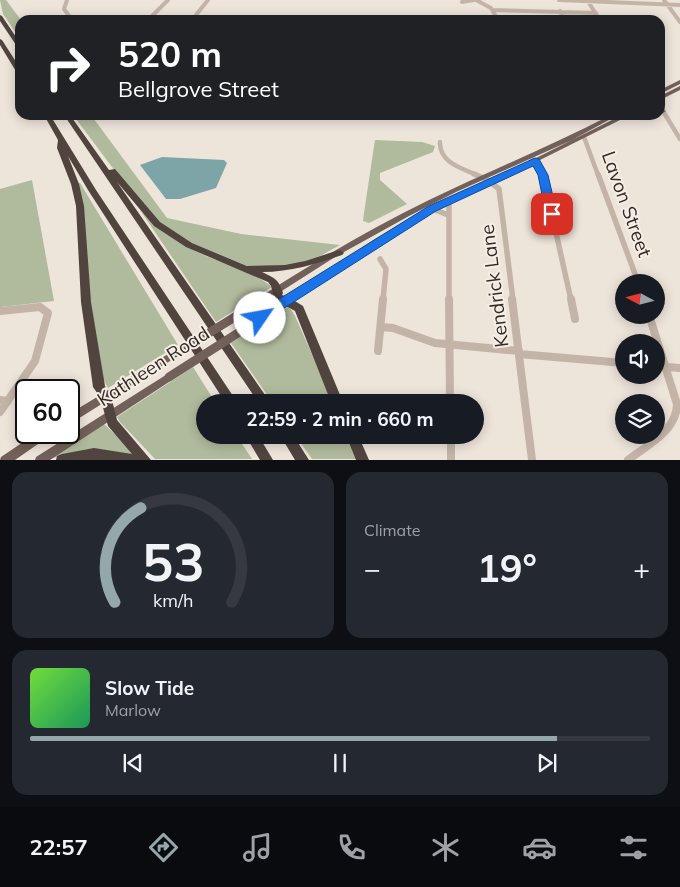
<!DOCTYPE html>
<html lang="en">
<head>
<meta charset="utf-8">
<style>
  body { margin:0; font-family:Mulish,sans-serif; background:#242831; color:#f1f3f6; height:100vh; display:flex; flex-direction:column; font-size:19px; white-space:nowrap }
  * { box-sizing:border-box; margin:0 }
  p { font-size:16px; color:#9ea1a6 }
  .icon { flex:none; width:28px; height:28px; fill:none; stroke:currentColor; stroke-width:2; stroke-linecap:round; stroke-linejoin:round }
  .map { position:relative; height:460px; overflow:hidden }
  .side { display:flex; flex-direction:column; gap:12px; padding:12px; background:#0d0f14; flex:1 }
  .side>* { flex:none }
  .guide { position:absolute; left:15px; top:15px; width:650px; height:105px; border-radius:15px; box-shadow:0 2px 12px #0003; background:#202124; color:#fff; overflow:hidden }
  .needle { width:32px; rotate:277deg }
  .buttons { position:absolute; left:615px; top:274px; display:grid; gap:10px }
  .buttons a { display:grid; place-items:center; width:50px; height:50px; border-radius:50%; background:#171b24; box-shadow:0 2px 12px #0003; font-size:25px }
  .speed { position:absolute; left:15px; top:379px; display:flex; gap:10px; font-size:25px; font-weight:700; text-align:center }
  .speed>* { display:grid; place-content:center; width:65px; height:65px; border-radius:50%; background:#171b24; box-shadow:0 2px 12px #0003; line-height:1 }
  .speed .limit { border:2px solid #111; border-radius:8px; background:#fff; color:#111 }
  .pin { position:absolute; display:grid; place-items:center; width:42px; height:42px; color:#fff; margin:-21px; border-radius:10px; box-shadow:0 2px 8px #0006 }
  .me { position:absolute; width:55px; margin:-28px; rotate:57deg; stroke-linejoin:round; filter:drop-shadow(0 0 4px #0008) }
  .turn { display:flex; align-items:center; gap:18px; height:105px; padding:0 20px; font-size:22px }
  .turn .icon { width:65px; height:65px; stroke-width:2.5 }
  .turn b { display:block; font-size:35px; line-height:42px }
  .big { font-size:38px; font-weight:700; line-height:1.1 }
  .side .tile { flex:1; display:flex; flex-direction:column; justify-content:center; gap:8px; min-width:0; padding:0 18px; border-radius:15px; background:#242831 }
  .side .dial { align-items:center; gap:0 }
  .dial svg { height:130px; overflow:visible; fill:none; stroke:#363941; stroke-width:7; stroke-linecap:round; text-anchor:middle }
  .dial text { fill:#f1f3f6; stroke:none }
  .song { display:flex; align-items:center; gap:15px }
  .cover { width:60px; height:60px; border-radius:8px; background:linear-gradient(135deg,hsl(100 70% 55%),hsl(150 70% 35%)) }
  .played { height:5px; border-radius:2px; background:linear-gradient(90deg,#94a7aa 85%,#363941 85%) }
  .keys { display:flex; justify-content:space-around; direction:ltr }
  .heat { display:flex; justify-content:space-between; align-items:center; font-size:28px; direction:ltr }
  .side .tiles { flex:1; display:grid; gap:12px; grid-template-columns:1fr 1fr }
  .tile:last-child { grid-column:span 2 }
  .trip { position:absolute; left:196px; top:394px; width:288px; height:50px; border-radius:25px; background:#171b24; box-shadow:0 2px 12px #0003; font-weight:700; line-height:50px; text-align:center }
  .tabs { display:flex; height:80px; justify-content:space-around; align-items:center; background:#090b0e; color:#9ea1a6 }
  .tabs .icon { width:35px; height:35px }
  .tabs .on { color:#94a7aa }
  .tabs b { font-size:22px; color:#f1f3f6 }
  .map>svg:first-child { display:block }
  .green { fill:#b0ba9c }
  .water { fill:#7da5a7 }
  .lines { fill:none; stroke-linecap:round; stroke-linejoin:round }
  .minor-far3 { stroke:#c4b4a8; stroke-width:4 }
  .minor-far2 { stroke:#c4b4a8; stroke-width:4.5 }
  .minor-far1 { stroke:#c4b4a8; stroke-width:5.5 }
  .minor { stroke:#c4b4a8; stroke-width:8 }
  .major { fill:#72615a; fill-rule:evenodd }
  .highway { fill:#51443f; fill-rule:evenodd }
  .major-bridge { stroke:#72615a; stroke-width:9 }
  .route { fill:#1a73e8; stroke:#114b97 }
  .labels { text-anchor:middle; dominant-baseline:central; stroke-width:4; stroke-linejoin:round; paint-order:stroke }
  .street-label { font-size:19px; fill:#312a27; stroke:#f6eee5 }
</style>
</head>
<body>
<div class="map">
<svg width="680" height="460" viewBox="0 0 680 460">
  <rect width="100%" height="100%" fill="#ede4da"/>
  <!-- green -->
  <path class="green" d="M0,0H6L21,20L20,39L3,14Z
    M73,115H91L167,218L241,234L340,245L320,256L293,265L250,267L192,243L155,220L121,179Z
    M375,140L422,142L435,146L433,152L380,173V180L407,204L369,223L363,221L364,213Z
    M32,180L54,301L0,307V189Z
    M77,183H80L178,345L108,388L102,377L93,324Z
    M140,210C159,229 182,245 206,256C228,265 254,272 272,287L216,322Z
    M289,306L295,316L333,402H272L231,343Z
    M193,367L215,402H205V435H236L252,459H155L120,422L117,417Z
    M103,423L135,453L133,456L65,455L49,459Z
    M295,435H349L360,459H312Z"/>
  <!-- water -->
  <path class="water" d="M162,157L224,160L227,163L216,188L180,199H166L140,165Z"/>
  <g class="lines">
    <!-- minor-far3 -->
    <path class="minor-far3" d="M67,0L64,9L72,20
      M476,0L491,8L498,20
      M559,0L680,5
      M587,0L600,20
      M664,0L680,22
      M462,2L474,0
      M492,10L596,13
      M560,11L564,20
      M148,20L168,0
      M192,20L208,0"/>
    <!-- minor-far2 -->
    <path class="minor-far2" d="M660,106L680,139
      M584,137L598,175
      M440,142C439,162 461,168 477,175
      M530,157L540,167L543,175"/>
    <!-- minor-far1 -->
    <path class="minor-far1" d="M474,174L488,180L499,189L513,300
      M543,174L571,300
      M598,174L638,282
      M449,200V300
      M433,209L448,215
      M380,259L386,269L383,300"/>
    <!-- minor -->
    <path class="minor" d="M449,299L450,402
      M512,299L532,460
      M571,299L575,319
      M0,311L40,307L48,313L35,361L0,412
      M381,327L393,328L435,343L519,351
      M378,351L383,299
      M519,354L624,363
      M656,366L680,368
      M0,400L8,401
      M451,435V460
      M628,460C647,445 677,431 677,404L649,315"/>
    <!-- major -->
    <path class="major" d="M680,80V84L660,94V90Z
      M680,86V90L660,100V96Z
      M660,108L666,111L663,113L660,112Z
      M611,115H618L572,140L456,192L409,216L335,257L241,317H235L234,315L235,313C298,272 361,233 429,200C489,171 551,146 611,115Z
      M622,115H630L530,165L439,209L381,243L241,335L238,336L235,335L233,333L235,331L375,239L433,205L526,163Z
      M183,345L186,347L188,349L186,351L73,422L69,423V414Z
      M169,373L172,374L174,377L172,380L50,460H35L36,457Z
      M38,432H52L51,435L15,460H0L1,457Z"/>
    <!-- highway -->
    <path class="highway" d="M0,15L2,16L20,43V49L18,48L0,21Z
      M0,39L2,40L20,68V75L17,73L0,45Z
      M44,115H50L96,190L237,402H225L88,190L68,156L79,184L84,206L91,302L105,386L111,396L117,420L151,460H56L57,456L62,454L94,448L132,454L108,426L100,397L93,387L81,302L76,206L71,184L57,148L58,140Z
      M64,115H70L109,170L115,169L160,222L192,243L247,266L285,265L305,261L339,250L342,251L344,253L342,255C316,264 290,272 262,272C274,278 279,279 283,293L282,295L290,298L303,306L343,402H331L295,311L279,302L274,313H266L265,310L269,301L262,302L258,301L257,299L258,297L273,293L271,286L268,282L186,247L154,226L117,182L270,402H258Z
      M245,435H258L273,460H260Z
      M280,435H293L309,460H295Z
      M346,435H358L369,460H356Z"/>
    <!-- major-bridge -->
    <path class="major-bridge" d="M183,349L238,315
      M169,377L238,333"/>
  </g>
  <!-- route -->
  <path class="route" d="M535,158L539,159L548,175L557,214L555,217L552,218L546,214L538,175L533,166L436,211L264,321H255L253,318L255,314L429,206Z"/>
  <g class="labels">
    <!-- street labels -->
    <g class="street-label">
      <text transform="translate(627 204) rotate(70)">Lavon Street</text>
      <text transform="translate(494 286) rotate(-97)">Kendrick Lane</text>
      <text transform="translate(153 366) rotate(-33)">Kathleen Road</text>
    </g>
  </g>
</svg>
<div class="buttons">
<a><svg class="needle" viewBox="-14 -14 28 28"><path d="M0-13l5 13h-10z" fill="#e53935"/><path d="M0 13l5-13h-10z" fill="#9ea1a6"/></svg></a>
<a><svg class="icon" aria-label="sound" viewBox="0 0 24 24"><path d="M4 9h4l5-4v14l-5-4H4zM17 9q2 3 0 6"/></svg></a>
<a><svg class="icon" aria-label="layers" viewBox="0 0 24 24"><path d="M12 4l9 5-9 5-9-5zM3 14l9 5 9-5"/></svg></a>
</div>
<div class="speed"><div class="limit">60</div></div>
<div class="pin" style="left:552px;top:214px;background:#d93025"><svg class="icon" aria-label="arrive" viewBox="0 0 24 24"><path d="M6 21V4h12l-3 4 3 4H6"/></svg></div>
<svg class="me" style="left:260px;top:318px" viewBox="-20 -20 40 40"><circle r="19" fill="#fff"/><path d="M0-13L10 11 0 6-10 11z" fill="#1a73e8"/></svg>
<div class="trip">22:59 · 2 min · 660 m</div>
<div class="guide">
<div class="turn"><svg class="icon" aria-label="right" viewBox="0 0 24 24"><path d="M7 20v-9h11M14 6l5 5-5 5"/></svg><div><b>520 m</b>Bellgrove Street</div></div>
</div>
</div>
<section class="side">
<div class="tiles">
<div class="tile dial"><svg viewBox="0 0 100 80">
<path d="M14 69A42 42 0 1 1 86 69"/>
<path d="M14 69A42 42 0 0 1 30 11" stroke="#94a7aa"/>
<text x="50" y="56" font-size="32" font-weight="700">53</text>
<text x="50" y="72" font-size="11">km/h</text>
</svg></div>
<div class="tile"><p>Climate</p>
<div class="heat"><a>−</a><b class="big">19°</b><a>+</a></div>
</div>
<div class="tile">
<div class="song"><i class="cover"></i><div><b>Slow Tide</b><p>Marlow</p></div></div>
<div class="played"></div>
<div class="keys"><svg class="icon" aria-label="previous" viewBox="0 0 24 24"><path d="M18 5L8 12l10 7zM5 5v14"/></svg><svg class="icon" aria-label="pause" viewBox="0 0 24 24"><path d="M8 5v14M16 5v14"/></svg><svg class="icon" aria-label="next" viewBox="0 0 24 24"><path d="M6 5l10 7-10 7zM19 5v14"/></svg></div>
</div>
</div>
</section>
<nav class="tabs">
<b>22:57</b>
<svg class="icon on" aria-label="directions" viewBox="0 0 24 24"><path d="M12 3l9 9-9 9-9-9zM9 14v-3h6M13 9l2 2-2 2"/></svg>
<svg class="icon" aria-label="music" viewBox="0 0 24 24"><path d="M9 18V5l10-2v13"/><circle cx="6" cy="18" r="3"/><circle cx="16" cy="16" r="3"/></svg>
<svg class="icon" aria-label="phone" viewBox="0 0 24 24"><path d="M5 4h4l2 5-3 2q2 4 5 5l2-3 5 2v4C11 20 4 13 5 4z"/></svg>
<svg class="icon" aria-label="climate" viewBox="0 0 24 24"><path d="M12 3v18M4 7l16 10M4 17L20 7"/></svg>
<svg class="icon" aria-label="car" viewBox="0 0 24 24"><path d="M5 17H2v-5l4-1 3-4h7l3 4 3 1v5h-3M9 17h6M6 11h13"/><circle cx="7" cy="17" r="2"/><circle cx="17" cy="17" r="2"/></svg>
<svg class="icon" aria-label="filters" viewBox="0 0 24 24"><path d="M4 7h16M4 17h16"/><circle cx="9" cy="7" r="2"/><circle cx="15" cy="17" r="2"/></svg>
</nav>
</body>
</html>
